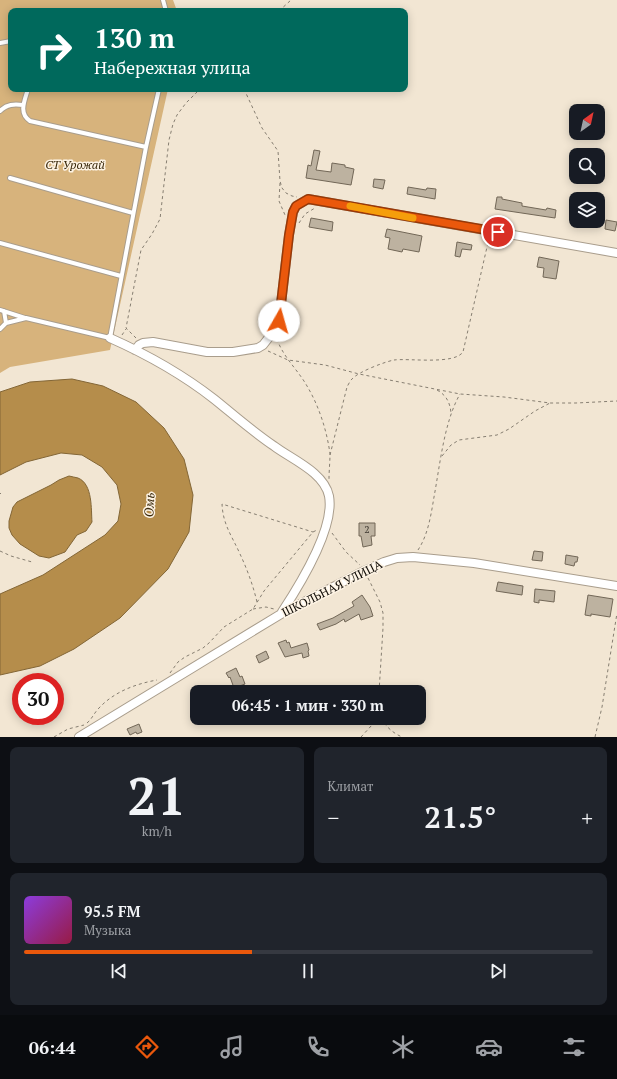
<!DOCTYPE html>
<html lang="ru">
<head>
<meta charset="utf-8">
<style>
  body { margin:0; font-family:"PT Serif",serif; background:#20242c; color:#f1f3f6; height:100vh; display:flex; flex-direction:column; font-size:15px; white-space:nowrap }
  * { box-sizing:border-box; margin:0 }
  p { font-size:13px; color:#9ea1a6 }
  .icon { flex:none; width:22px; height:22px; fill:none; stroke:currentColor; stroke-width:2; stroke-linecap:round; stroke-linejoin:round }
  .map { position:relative; height:737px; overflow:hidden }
  .side { display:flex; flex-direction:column; gap:10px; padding:10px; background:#0d0f14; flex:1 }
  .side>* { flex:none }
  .banner { position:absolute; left:8px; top:8px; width:400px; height:84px; border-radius:8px; box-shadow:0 2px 10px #0003; background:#00695c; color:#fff; overflow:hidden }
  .needle { width:26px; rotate:33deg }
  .buttons { position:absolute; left:569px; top:104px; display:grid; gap:8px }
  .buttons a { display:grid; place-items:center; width:36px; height:36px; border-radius:8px; background:#171b24; box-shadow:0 2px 10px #0003; font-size:20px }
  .speed { position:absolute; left:12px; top:673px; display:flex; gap:8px; font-size:20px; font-weight:700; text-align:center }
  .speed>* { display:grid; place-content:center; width:52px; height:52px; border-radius:50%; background:#171b24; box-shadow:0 2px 10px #0003; line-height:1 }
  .speed .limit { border:6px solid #d22; background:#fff; color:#111 }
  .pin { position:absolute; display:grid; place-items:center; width:34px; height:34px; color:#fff; margin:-17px; border:2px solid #fff; border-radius:50%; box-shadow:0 1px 4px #0007 }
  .me { position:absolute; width:44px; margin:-22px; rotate:7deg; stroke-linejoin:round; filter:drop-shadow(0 0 3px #0008) }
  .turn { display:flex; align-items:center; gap:14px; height:84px; padding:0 20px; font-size:18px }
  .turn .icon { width:52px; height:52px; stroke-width:2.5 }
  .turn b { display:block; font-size:28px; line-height:34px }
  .big { font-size:30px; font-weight:800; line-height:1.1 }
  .side .card { flex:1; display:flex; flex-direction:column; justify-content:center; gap:6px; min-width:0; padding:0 14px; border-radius:8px; background:#20242c }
  .side .dial { align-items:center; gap:0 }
  .dial b { font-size:52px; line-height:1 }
  .song { display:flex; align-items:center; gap:12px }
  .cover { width:48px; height:48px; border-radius:6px; background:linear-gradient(135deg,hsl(270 70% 55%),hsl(340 70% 35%)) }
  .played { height:4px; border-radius:2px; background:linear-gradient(90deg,#ea580c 40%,#363941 40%) }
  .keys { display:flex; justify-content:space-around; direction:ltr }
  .heat { display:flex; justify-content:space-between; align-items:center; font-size:22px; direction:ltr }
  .side .tiles { flex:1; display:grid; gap:10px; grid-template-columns:1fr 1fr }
  .card:last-child { grid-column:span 2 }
  .trip { position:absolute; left:190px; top:685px; width:236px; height:40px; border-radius:8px; background:#171b24; box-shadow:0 2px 10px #0003; font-weight:800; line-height:40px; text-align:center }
  .tabs { display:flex; height:64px; justify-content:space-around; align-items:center; background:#090b0e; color:#9ea1a6 }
  .tabs .icon { width:28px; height:28px }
  .tabs .current { color:#ea580c }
  .tabs b { font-size:18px; color:#f1f3f6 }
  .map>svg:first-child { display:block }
  .green { fill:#d7b37c }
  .water { fill:#b58d4b; stroke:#836636 }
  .building { fill:#bdb2a0; stroke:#726757 }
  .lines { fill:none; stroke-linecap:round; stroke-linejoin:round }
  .service-casing { stroke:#a99d8c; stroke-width:6 }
  .minor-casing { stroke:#a99d8c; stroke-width:10 }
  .path { stroke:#867e71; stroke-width:1; stroke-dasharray:3 3; stroke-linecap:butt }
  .service { stroke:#fff; stroke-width:4 }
  .minor { stroke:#fff; stroke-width:8 }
  .route-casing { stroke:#983908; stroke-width:10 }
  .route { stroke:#ea580c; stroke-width:7 }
  .slow { stroke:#f59e0b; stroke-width:7 }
  .labels { text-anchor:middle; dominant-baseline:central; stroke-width:3; stroke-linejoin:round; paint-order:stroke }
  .number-label { font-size:10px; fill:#3a342c }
  .park-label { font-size:12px; font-style:italic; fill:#3a290b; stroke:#fdf3e4 }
  .street-label { font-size:12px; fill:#0e0a05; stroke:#fdf3e4 }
  .water-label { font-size:13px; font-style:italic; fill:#3d2c0e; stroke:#fdf3e4 }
</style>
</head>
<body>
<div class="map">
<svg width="617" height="737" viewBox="0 0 617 737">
  <rect width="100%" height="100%" fill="#f2e6d3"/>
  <!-- green -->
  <path class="green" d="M0,0H173L177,11H11V89H168L110,350L10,367L0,373Z"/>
  <!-- water -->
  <path class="water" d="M72,379L103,386L136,402L164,428L184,459L193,495L189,532L168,569L120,618L74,649L40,666L0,675V594L43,575L105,535L118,521L121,504L117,485L102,467L82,455L61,453L26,462L0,475V392L30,382Z
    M69,476C72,477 75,477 78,478C93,484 91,510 92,522L86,531L77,535L65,552L49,558L39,556L20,544L12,535L9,528V521L13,507L17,502L51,485L59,480Z"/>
  <!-- building -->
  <path class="building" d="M314,150L320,151L316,170L331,172L332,163L345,165V167L354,169L351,185L306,178L308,165L311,166Z
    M374,179L385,180L383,189L373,187Z
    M408,187L426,190L427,188L436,189L435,199L407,194Z
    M497,197H502V199L522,203V206L546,210L547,208L556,210L555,218L495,209Z
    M311,218L333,222L332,231L309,227Z
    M606,220L617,222L615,231L605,229Z
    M387,229L422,236L419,252L403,249L402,252L388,249L390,238L385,237Z
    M457,242L472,245L471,250L462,249L460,257L455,256Z
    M539,257L559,261L556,279L543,277L544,268L537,267Z
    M359,523H375V536H371L372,545L363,547L361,536H359Z
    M534,551L543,552L542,561L532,560Z
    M566,555L578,557L577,562H575L574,566L565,564Z
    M498,582L523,586L522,595L496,591Z
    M535,589L555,591L554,602L539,600V603L534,602Z
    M362,595L370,607L373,616L361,620L359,614L345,622L344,619L336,624L320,630L317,624L333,618L354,606L352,602Z
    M588,595L613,599L610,617L591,614V616L585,615Z
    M286,640L287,643L289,642L291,648L307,643L309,650L308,651L309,656L303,658L302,653L285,657L278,643Z
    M266,651L269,658L259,663L256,656Z
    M236,668L240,677L242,676L245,684L234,688L230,677L229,678L226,673Z
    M139,724L142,732L137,734L136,732L130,735L127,729Z"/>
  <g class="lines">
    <defs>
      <path id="service" d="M163,0L166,11
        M0,43L11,41
        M28,89C25,100 18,113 30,121L146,147
        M0,111C7,104 14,104 23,105
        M10,178L133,213
        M0,243L121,276
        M0,310L25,318
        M4,311L6,323
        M0,329L6,323L26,318L110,338L146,147L159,89"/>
      <path id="minor" d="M110,338C146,354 182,374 214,399C234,415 253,432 274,446C291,459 324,472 329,496C335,528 299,586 282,612
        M135,350L139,345L143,343L153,342L207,352H233L258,348L263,345L274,331L279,321L289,235L293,212L296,206L308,199L617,253
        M79,737L281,614L364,571L384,562L397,558L413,557L474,563L617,586"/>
    </defs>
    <!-- service casing -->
    <use href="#service" class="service-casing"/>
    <!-- minor casing -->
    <use href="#minor" class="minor-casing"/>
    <!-- path -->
    <path class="path" d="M279,11L291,0
      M244,89L262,128L278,151L280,181L282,188L286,193L292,196L297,197
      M280,183L279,201L285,215
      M299,223L305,214L315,208
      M122,335L126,329
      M136,338L126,328L141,250L152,234L160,219L169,140L173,124L177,115L186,103L200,89
      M277,339C283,357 298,370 307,386C319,406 327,431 330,454C330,462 329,471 329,479
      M268,351L288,360L325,365L359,374L460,394L504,397L550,403H576L617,401
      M437,390C446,395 450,402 451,413
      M330,455L347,387C348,385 350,381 352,379C358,372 384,362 394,360C409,358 454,365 463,352L487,247L493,238
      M442,456L451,445L459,440L497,435L509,429L535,411L550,403
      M0,494L1,493
      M332,533L346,552L360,565
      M418,550C428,535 431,515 434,497C440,465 444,422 460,394
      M0,551L11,556L32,562
      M368,578L380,602L383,613V628L379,692
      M257,602C253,585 247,569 240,554C232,536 223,525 222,504L313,532
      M253,609L266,607L274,609
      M170,673L178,662L185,657L203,648L209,643L224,627L253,609L264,591L313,532L317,530
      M381,718C386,727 393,733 402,737
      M87,723C92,719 94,713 99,708C114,692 135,684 157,680
      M54,737L68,729L84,725
      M361,737L372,725L377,718
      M595,737L602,707L617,613"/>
    <!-- service -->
    <use href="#service" class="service"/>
    <!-- minor -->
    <use href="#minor" class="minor"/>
  </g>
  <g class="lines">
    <defs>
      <path id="route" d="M279,321L289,235L293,212L296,206L308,199L498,232"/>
    </defs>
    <!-- route casing -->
    <use href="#route" class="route-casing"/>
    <!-- route -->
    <use href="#route" class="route"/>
    <!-- slow -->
    <path class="slow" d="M350,206L413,218"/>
  </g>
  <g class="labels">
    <!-- number labels -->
    <g class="number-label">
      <text x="367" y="529">2</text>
    </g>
    <!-- park labels -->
    <g class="park-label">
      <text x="75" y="164">СТ Урожай</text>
    </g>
    <!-- street labels -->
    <g class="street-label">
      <text transform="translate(332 588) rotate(-27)">ШКОЛЬНАЯ УЛИЦА</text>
    </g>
    <!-- water labels -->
    <g class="water-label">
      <text transform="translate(149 505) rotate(-87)">Омь</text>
    </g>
  </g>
</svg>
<div class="buttons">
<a><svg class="needle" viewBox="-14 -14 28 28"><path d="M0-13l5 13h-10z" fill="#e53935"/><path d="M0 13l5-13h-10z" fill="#9ea1a6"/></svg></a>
<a><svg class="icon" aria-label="search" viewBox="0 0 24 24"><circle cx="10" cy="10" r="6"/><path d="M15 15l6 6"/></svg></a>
<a><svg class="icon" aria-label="layers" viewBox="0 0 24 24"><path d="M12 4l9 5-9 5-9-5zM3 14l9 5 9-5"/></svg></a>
</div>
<div class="speed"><div class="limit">30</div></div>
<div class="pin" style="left:498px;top:232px;background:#d93025"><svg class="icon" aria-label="arrive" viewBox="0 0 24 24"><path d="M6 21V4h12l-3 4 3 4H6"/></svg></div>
<svg class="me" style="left:279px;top:321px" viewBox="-20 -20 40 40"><circle r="19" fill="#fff"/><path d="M0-13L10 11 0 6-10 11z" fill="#ea580c"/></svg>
<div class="trip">06:45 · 1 мин · 330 m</div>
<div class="banner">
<div class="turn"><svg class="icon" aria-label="right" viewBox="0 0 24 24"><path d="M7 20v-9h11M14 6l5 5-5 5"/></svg><div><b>130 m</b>Набережная улица</div></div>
</div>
</div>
<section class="side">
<div class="tiles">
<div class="card dial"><b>21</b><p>km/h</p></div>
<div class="card"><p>Климат</p>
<div class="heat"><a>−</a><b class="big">21.5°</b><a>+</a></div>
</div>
<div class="card">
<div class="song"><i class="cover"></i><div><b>95.5 FM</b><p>Музыка</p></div></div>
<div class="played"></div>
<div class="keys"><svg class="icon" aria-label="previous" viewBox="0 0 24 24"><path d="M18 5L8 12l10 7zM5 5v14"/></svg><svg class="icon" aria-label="pause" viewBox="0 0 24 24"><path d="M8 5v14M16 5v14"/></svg><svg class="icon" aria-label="next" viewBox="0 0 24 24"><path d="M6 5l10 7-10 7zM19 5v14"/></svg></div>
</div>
</div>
</section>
<nav class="tabs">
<b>06:44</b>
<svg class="icon current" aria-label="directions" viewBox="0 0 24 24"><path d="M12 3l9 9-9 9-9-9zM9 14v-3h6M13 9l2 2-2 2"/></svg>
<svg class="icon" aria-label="music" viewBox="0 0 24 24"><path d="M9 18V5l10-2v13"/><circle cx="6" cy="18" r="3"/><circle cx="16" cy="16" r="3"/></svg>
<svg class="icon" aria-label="phone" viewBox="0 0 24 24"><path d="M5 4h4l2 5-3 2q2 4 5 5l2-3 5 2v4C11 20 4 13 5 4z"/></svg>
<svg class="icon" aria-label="climate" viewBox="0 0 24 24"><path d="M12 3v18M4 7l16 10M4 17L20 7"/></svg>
<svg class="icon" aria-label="car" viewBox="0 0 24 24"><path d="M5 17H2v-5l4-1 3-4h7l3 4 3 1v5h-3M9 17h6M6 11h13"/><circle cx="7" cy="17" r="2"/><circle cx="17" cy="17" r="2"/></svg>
<svg class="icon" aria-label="filters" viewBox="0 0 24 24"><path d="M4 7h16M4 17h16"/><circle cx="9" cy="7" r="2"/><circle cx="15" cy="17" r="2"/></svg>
</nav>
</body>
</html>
